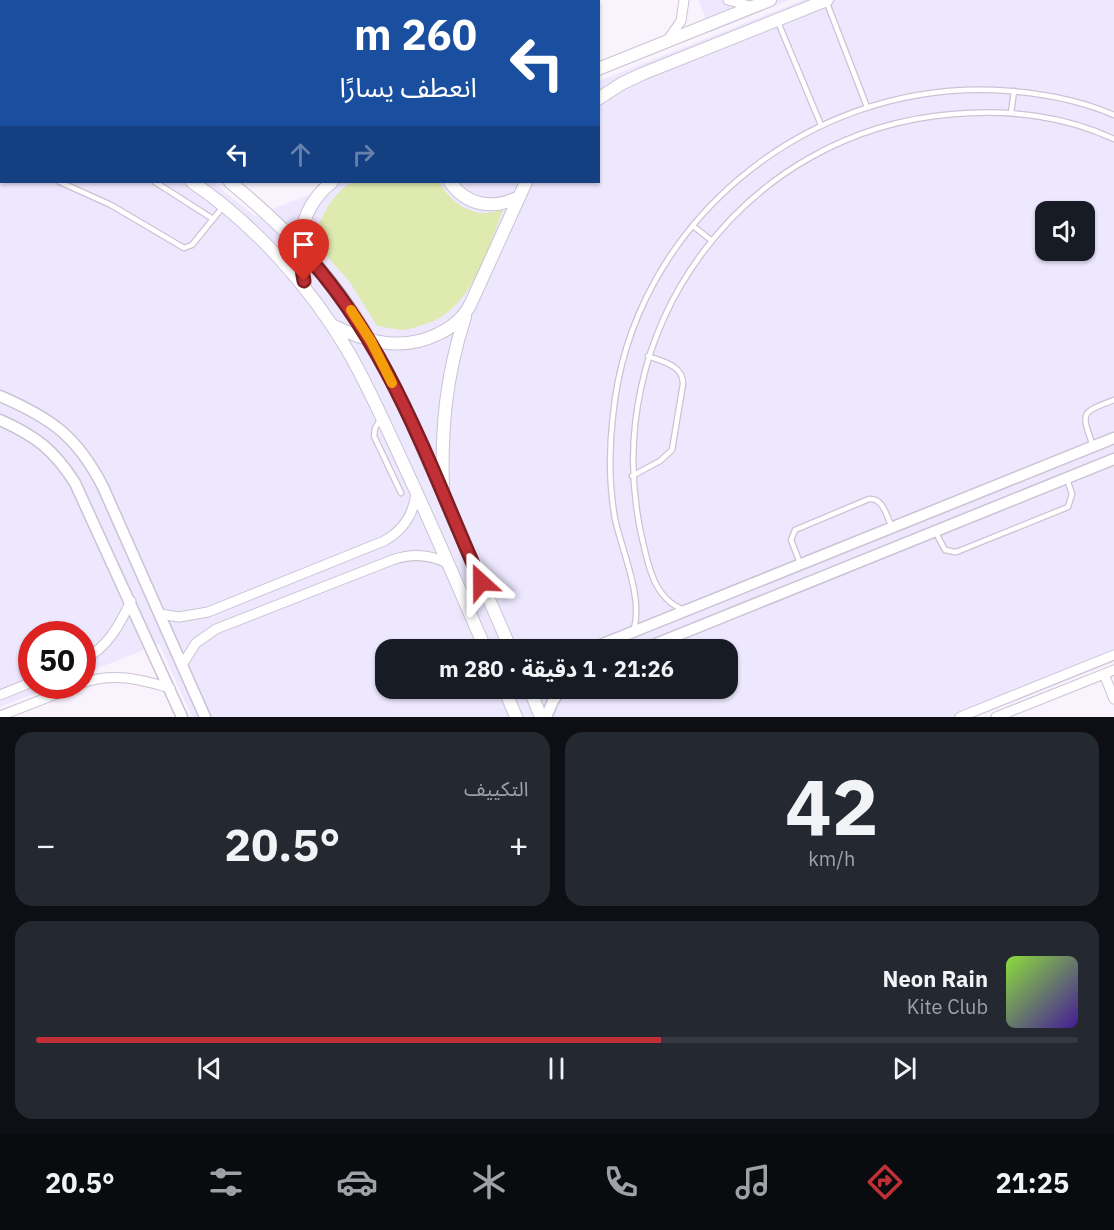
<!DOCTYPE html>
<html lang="ar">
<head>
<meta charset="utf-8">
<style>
  body { margin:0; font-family:"IBM Plex Sans","Noto Sans Arabic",sans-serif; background:#242831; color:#f1f3f6; direction:rtl; height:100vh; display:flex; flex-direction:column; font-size:22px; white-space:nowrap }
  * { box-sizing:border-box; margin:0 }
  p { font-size:20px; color:#9ea1a6 }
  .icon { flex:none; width:33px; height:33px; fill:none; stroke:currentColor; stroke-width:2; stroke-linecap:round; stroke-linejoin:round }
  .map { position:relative; height:717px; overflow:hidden; direction:ltr }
  .details { display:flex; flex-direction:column; gap:15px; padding:15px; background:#0d0f14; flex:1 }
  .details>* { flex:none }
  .banner { position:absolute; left:0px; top:0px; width:600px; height:183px; box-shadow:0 2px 4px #0004; direction:rtl; background:#1a4fa0; color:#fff; overflow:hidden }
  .fabs { position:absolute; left:1035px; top:201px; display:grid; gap:12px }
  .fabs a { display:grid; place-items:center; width:60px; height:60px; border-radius:12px; background:#171b24; box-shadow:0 2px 4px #0004; font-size:30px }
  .speed { position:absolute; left:18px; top:621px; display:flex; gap:12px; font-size:30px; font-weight:700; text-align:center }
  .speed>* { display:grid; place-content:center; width:78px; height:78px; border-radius:50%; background:#171b24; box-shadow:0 2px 4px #0004; line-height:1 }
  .speed .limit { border:9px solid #d22; background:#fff; color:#111 }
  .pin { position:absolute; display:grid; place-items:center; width:51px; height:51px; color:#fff; margin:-62px -26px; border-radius:50% 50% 50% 0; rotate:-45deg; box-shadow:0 0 6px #0007 }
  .pin .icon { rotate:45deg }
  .me { position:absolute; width:66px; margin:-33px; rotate:336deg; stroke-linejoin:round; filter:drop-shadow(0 0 4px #0008) }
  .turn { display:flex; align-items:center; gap:21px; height:126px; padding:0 24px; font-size:27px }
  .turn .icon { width:78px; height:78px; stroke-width:2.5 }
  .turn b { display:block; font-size:42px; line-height:51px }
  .lanes { display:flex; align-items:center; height:57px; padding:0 24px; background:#0003; justify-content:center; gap:30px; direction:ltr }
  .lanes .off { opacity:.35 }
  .big { font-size:45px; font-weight:700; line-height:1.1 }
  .details .widget { flex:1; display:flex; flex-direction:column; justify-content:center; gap:9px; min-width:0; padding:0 21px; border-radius:18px; background:#242831 }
  .details .dial { align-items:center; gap:0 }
  .dial b { font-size:78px; line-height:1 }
  .song { display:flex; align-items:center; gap:18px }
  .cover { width:72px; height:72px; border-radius:9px; background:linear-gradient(135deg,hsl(90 70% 55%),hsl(260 70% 35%)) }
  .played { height:6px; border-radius:3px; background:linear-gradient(90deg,#c03036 60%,#363941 60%) }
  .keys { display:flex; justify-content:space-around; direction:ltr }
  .heat { display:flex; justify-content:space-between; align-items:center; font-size:33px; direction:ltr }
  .details .tiles { flex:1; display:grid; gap:15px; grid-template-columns:1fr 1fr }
  .widget:last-child { grid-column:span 2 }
  .trip { position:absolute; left:375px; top:639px; width:363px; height:60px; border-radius:18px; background:#171b24; box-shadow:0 2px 4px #0004; font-weight:700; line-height:60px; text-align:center; direction:rtl }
  .dock { display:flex; height:96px; justify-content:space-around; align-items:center; background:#090b0e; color:#9ea1a6 }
  .dock .icon { width:42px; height:42px }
  .dock .active { color:#c03036 }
  .dock b { font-size:27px; color:#f1f3f6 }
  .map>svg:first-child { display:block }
  .commercial { fill:#ede8fe; fill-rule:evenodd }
  .green { fill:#dfeab0 }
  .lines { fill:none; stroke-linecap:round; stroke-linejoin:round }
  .service-casing { stroke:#ccc2d4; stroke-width:7 }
  .minor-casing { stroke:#ccc2d4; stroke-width:11 }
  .tertiary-casing { stroke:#ccc2d4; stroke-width:13 }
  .secondary-casing { stroke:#ccc2d4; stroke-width:14 }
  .service { stroke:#fff; stroke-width:4.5 }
  .minor { stroke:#fff; stroke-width:9 }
  .tertiary { stroke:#fff; stroke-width:10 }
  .secondary { stroke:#fff; stroke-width:12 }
  .route-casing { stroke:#7d1f23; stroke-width:15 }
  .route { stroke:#c03036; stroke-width:10 }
  .slow { stroke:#f59e0b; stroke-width:10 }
</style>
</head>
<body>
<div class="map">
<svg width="1114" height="717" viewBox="0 0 1114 717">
  <rect width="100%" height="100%" fill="#f9f3fe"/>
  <!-- commercial -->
  <path class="commercial" d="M698,0H790L711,32Z
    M803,0H1114V662L976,717H192L159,644L83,674L82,634H32V686H54L0,707V78L2,182H212L255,216L342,182H598L599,81ZM1046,212H1084V250H1046ZM386,650H728V688H386Z"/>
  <!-- green -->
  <path class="green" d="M352,182H440C447,198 465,212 483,213C489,213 497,211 503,210C486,253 470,315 419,326C413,328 407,330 401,330C393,329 385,327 377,326L349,281L314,242C320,217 330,196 352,182Z"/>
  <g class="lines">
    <defs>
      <path id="service" d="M827,3L867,107
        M778,22L821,125
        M1011,113L1014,91
        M60,182L111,205L184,248L192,245L222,208
        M155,182L213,219
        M693,226L711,240
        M380,420L375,428L374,436L401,493
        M1093,446C1081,412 1080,413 1114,400
        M632,476L660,461L672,450L683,384C683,365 663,362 648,356
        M935,531L945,550L955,552L959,551L1068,507L1072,494L1067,479
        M800,563L791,540L795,530L869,499C884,498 886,516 892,527
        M682,609C654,598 648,565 642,538C595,331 743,130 954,114C1008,109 1065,116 1114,139
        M634,629C643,597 622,551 615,519C609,485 609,449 613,415C632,224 806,82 995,90C1035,92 1077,99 1114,115"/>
      <path id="minor" d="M138,0L142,2
        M178,0L182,2
        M188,0L189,2
        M728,0L753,7
        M438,2L442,0
        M478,2L482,0
        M667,41L681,21L684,0
        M160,614L179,617L208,612L384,541C404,530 414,514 416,492
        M82,661C108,647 119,626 131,601
        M182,665L196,643L216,629L392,560C412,553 429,554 447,563
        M1104,674L1114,699
        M82,683C113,672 139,679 170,688
        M0,695L32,682
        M0,716L77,686
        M960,717L1114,655
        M996,717L1114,670"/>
      <path id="tertiary" d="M0,396C51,418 77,436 103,487L205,717
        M0,420C36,436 54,450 75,483L182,717
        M588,650L1114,438
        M641,650L1114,459
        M546,717L553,701L562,688"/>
      <path id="secondary" d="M0,64H2
        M598,69L770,0
        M0,89L2,90
        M598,99L621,84L642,74L827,0
        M192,182C254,224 310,286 348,351C371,391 389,433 408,474C435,532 460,591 486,650
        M230,182C274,218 317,260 349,307C389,365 415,431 443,495C465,547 489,598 511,650
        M450,182C467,206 493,210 519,197
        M305,286C294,248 299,208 332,182
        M332,325C366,342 402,352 438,334C453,327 464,318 471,303L526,182
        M443,489C441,427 446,376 465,317
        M504,688L516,717
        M529,688L541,717"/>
    </defs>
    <!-- service casing -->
    <use href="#service" class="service-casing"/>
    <!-- minor casing -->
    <use href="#minor" class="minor-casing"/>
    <!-- tertiary casing -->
    <use href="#tertiary" class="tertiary-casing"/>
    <!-- secondary casing -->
    <use href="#secondary" class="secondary-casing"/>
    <!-- service -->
    <use href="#service" class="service"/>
    <!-- minor -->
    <use href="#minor" class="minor"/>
    <!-- tertiary -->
    <use href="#tertiary" class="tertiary"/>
    <!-- secondary -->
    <use href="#secondary" class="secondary"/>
  </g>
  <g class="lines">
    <defs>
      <path id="route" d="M304,281L298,246C388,340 429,465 481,582"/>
    </defs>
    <!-- route casing -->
    <use href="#route" class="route-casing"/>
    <!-- route -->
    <use href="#route" class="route"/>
    <!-- slow -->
    <path class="slow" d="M351,310L371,341L392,383"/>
  </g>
</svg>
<div class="fabs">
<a><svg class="icon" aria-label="sound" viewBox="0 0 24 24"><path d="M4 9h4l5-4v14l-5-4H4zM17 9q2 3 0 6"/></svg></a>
</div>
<div class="speed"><div class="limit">50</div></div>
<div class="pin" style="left:304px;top:281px;background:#d93025"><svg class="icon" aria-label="arrive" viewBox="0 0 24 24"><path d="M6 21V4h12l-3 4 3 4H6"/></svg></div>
<svg class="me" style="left:481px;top:582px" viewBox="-20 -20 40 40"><path d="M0-17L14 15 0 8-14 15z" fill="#c03036" stroke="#fff" stroke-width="4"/></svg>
<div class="trip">21:26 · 1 دقيقة · 280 m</div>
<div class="banner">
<div class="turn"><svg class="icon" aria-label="left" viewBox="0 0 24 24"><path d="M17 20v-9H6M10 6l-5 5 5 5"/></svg><div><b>260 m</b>انعطف يسارًا</div></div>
<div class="lanes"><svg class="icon" aria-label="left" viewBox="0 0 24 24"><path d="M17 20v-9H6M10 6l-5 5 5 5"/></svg><svg class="icon off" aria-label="ahead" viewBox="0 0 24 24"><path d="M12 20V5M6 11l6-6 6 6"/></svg><svg class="icon off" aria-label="right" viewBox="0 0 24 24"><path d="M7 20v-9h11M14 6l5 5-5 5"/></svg></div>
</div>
</div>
<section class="details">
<div class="tiles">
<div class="widget dial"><b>42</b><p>km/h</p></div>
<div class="widget"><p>التكييف</p>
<div class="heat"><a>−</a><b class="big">20.5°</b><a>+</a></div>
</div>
<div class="widget">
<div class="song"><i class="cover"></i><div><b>Neon Rain</b><p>Kite Club</p></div></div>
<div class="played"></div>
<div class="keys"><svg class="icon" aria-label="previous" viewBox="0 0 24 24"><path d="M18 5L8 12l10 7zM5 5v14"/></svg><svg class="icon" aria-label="pause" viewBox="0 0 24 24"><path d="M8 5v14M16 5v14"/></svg><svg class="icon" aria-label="next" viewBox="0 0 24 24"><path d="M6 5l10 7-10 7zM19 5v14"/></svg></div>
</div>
</div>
</section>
<nav class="dock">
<b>21:25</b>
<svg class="icon active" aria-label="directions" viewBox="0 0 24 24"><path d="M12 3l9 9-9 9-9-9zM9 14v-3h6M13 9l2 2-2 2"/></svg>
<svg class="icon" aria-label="music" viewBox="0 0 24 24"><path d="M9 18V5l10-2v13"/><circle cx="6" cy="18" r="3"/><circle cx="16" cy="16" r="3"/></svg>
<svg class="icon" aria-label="phone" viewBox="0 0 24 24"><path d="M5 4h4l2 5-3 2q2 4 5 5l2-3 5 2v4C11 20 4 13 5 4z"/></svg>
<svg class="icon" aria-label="climate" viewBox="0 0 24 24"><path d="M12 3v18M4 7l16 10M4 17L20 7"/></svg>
<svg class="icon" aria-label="car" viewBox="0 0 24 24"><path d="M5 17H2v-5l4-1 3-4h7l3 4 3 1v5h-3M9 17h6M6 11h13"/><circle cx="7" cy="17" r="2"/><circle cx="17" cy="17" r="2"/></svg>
<svg class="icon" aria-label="filters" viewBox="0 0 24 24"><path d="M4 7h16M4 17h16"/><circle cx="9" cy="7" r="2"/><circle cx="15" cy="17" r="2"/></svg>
<b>20.5°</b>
</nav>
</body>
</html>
